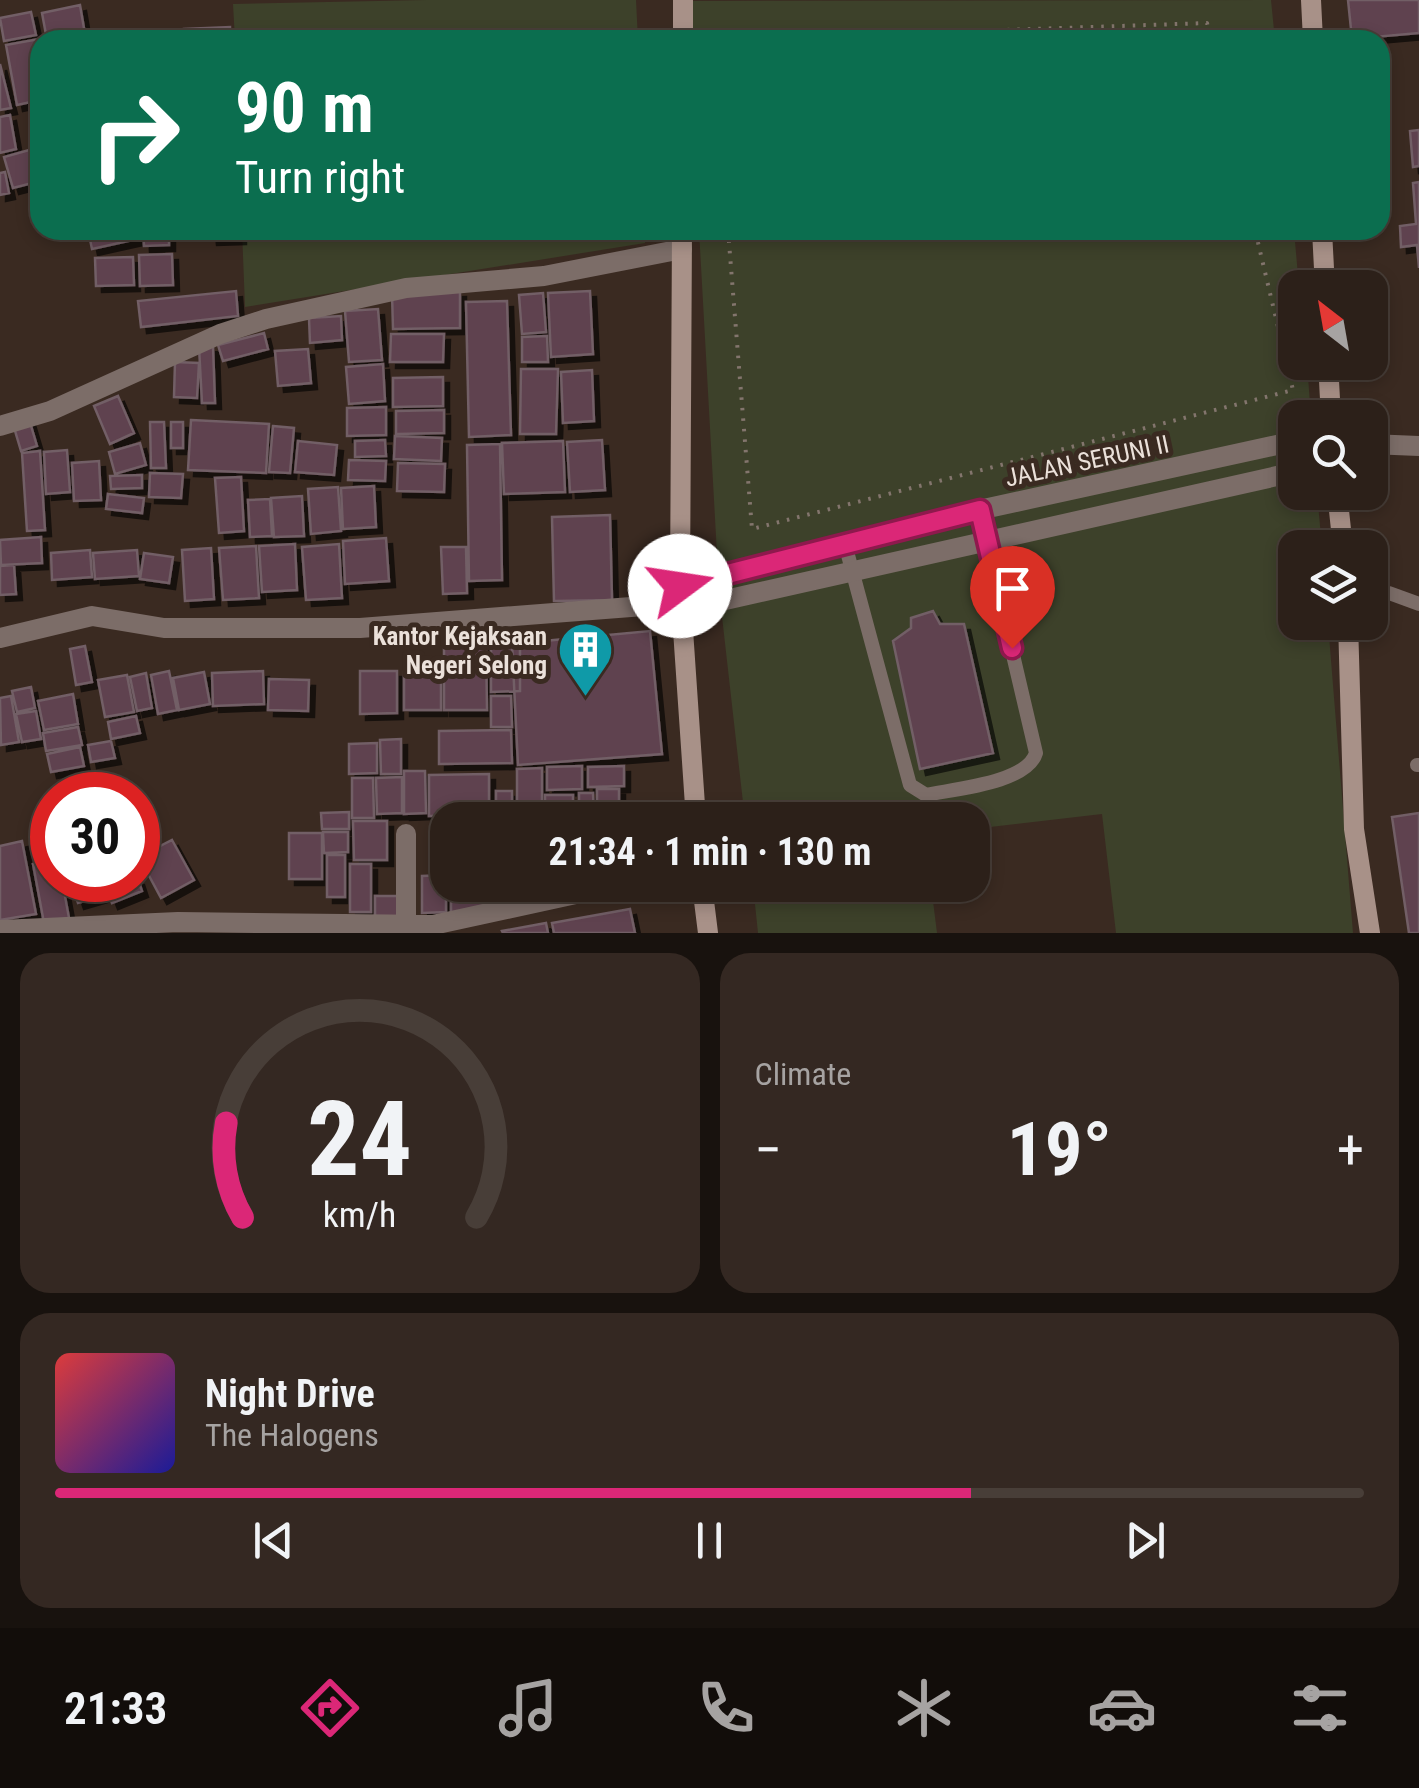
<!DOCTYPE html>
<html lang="en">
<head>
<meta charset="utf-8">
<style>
  body { margin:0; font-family:"Roboto Condensed",sans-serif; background:#342822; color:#f1f3f6; height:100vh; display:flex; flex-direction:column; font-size:38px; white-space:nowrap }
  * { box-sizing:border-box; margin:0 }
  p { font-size:32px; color:#a6a3a2 }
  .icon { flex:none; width:55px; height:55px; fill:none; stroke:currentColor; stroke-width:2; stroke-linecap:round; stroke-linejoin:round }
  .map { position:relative; height:933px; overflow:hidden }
  .details { display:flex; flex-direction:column; gap:20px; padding:20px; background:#18120e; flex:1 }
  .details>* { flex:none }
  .banner { position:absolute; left:30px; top:30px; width:1360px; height:210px; border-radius:30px; box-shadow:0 5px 15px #0003,0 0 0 2px #483e38; background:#0b6e4f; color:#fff; overflow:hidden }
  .needle { width:65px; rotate:329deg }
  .controls { position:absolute; left:1278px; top:270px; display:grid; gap:20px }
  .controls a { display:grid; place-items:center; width:110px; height:110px; border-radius:20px; background:#2c2019; box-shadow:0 5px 15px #0003,0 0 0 2px #483e38; font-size:50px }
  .speed { position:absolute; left:30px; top:772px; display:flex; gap:20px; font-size:50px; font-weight:700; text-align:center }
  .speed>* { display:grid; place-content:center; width:130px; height:130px; border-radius:50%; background:#2c2019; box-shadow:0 5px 15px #0003,0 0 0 2px #483e38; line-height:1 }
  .speed .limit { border:15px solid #d22; background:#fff; color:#111 }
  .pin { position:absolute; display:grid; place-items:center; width:85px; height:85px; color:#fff; margin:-102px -42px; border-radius:50% 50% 50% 0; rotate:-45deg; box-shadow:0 0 10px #0007 }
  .pin .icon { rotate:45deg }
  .me { position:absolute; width:110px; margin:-55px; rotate:76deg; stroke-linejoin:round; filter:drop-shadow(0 0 8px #0008) }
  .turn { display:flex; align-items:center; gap:35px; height:210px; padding:0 40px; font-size:45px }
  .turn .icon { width:130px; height:130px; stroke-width:2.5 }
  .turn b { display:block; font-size:70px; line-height:85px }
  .big { font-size:75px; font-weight:700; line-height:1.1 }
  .details .card { flex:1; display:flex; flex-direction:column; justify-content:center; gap:15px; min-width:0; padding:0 35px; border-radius:30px; background:#342822 }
  .details .dial { align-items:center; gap:0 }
  .dial svg { height:260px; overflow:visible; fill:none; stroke:#483e38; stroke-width:7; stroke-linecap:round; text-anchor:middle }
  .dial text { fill:#f1f3f6; stroke:none }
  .song { display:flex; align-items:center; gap:30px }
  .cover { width:120px; height:120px; border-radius:15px; background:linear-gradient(135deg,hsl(0 70% 55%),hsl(240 70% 35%)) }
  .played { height:10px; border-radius:5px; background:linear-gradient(90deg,#db2777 70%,#483e38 70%) }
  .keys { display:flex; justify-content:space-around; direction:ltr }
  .heat { display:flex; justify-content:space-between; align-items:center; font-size:55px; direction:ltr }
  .details .tiles { flex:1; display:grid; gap:20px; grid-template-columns:1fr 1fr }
  .card:last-child { grid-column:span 2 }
  .trip { position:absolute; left:430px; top:802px; width:560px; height:100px; border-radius:30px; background:#2c2019; box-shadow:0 5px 15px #0003,0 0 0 2px #483e38; font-weight:700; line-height:100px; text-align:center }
  .tabs { display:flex; height:160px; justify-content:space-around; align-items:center; background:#120d0a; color:#a6a3a2 }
  .tabs .icon { width:70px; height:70px }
  .tabs .current { color:#db2777 }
  .tabs b { font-size:45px; color:#f1f3f6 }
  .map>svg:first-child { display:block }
  .green { fill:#3d412a }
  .building { fill:#5f424f; stroke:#725e66; stroke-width:2.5; filter:url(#shadow) }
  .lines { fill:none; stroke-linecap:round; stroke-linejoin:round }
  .path { stroke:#83756d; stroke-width:4; stroke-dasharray:2.5 8; stroke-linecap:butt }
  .lane { stroke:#7c6d68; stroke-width:14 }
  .street { stroke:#7c6d68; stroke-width:20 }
  .secondary { stroke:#a89188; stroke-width:20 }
  .route-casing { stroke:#8e194d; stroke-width:25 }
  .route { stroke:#db2777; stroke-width:18 }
  .labels { text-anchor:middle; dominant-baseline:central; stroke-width:10; stroke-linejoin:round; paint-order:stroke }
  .street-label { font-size:25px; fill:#ebe1da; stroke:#3a2a21 }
  .poi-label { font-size:25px; font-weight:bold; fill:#ebe1da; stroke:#3a2a21; text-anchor:end }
</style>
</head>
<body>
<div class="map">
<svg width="1419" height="933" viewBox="0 0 1419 933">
  <defs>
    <filter id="shadow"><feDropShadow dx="6" dy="6" stdDeviation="0" flood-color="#0009"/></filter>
  </defs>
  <rect width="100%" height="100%" fill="#3a2a21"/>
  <!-- green -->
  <path class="green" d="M426,0H636L638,40H235L233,4Z
    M1271,0L1275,40H688L686,1Z
    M242,230H645V243L245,307Z
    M699,230H1294L1299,287L1295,288V362L1307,363L1311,417L1295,418V492L1317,493L1322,547L1295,548V622L1328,623L1353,933H1116L1102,814L973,829L972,820H745L719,590Z
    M753,885H931L937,933H758Z"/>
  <!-- building -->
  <path class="building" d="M1348,0H1419V33L1352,39Z
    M80,5L86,40H47L42,13Z
    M31,12L36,35L4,41L0,18Z
    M230,27V40H185L184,29Z
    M166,32V40H139V34Z
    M39,39L40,100L17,105L6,45Z
    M0,64L11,108L0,110Z
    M10,115L16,149L0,153V117Z
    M1419,130V166L1413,167L1410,131Z
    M40,147V181L13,188L4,157Z
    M5,172L9,193L0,195V173Z
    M1419,182V268L1417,245L1401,247L1400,226L1416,224L1413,183Z
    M88,230H135L137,239L92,249Z
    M143,230H169V245L144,246Z
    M210,230H240V238L211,239Z
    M172,254L173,285L140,286L139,255Z
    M133,257L134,285L96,286L95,258Z
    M236,291L238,316L141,327L138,301Z
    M460,291V328L393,329L392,293Z
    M590,291L593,354L551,357L548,293Z
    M543,293L546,332L522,334L519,295Z
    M507,301L511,435L469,437L466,302Z
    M378,309L382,360L349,362L345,311Z
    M341,316L342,340L310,343L309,318Z
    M264,333L268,349L223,361L218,345Z
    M391,334H444L443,362H390Z
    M547,336L548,362H522V337Z
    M213,346L215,403H202L199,347Z
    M308,349L311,383L278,386L275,351Z
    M175,362L199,363L197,398L174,397Z
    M383,364L385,401L349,404L346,367Z
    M521,369H558L556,434H520Z
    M592,370L594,421L563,423L561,372Z
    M443,377V406L393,407V378Z
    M118,396L134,433L110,444L94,406Z
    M386,407V435L347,436V408Z
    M444,410V433L396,434V411Z
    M29,419L37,446L21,451L13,424Z
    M191,420L269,424L266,473L188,470Z
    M150,422H164L166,468H151Z
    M171,422H183V448H171Z
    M273,426L294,428L290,473L269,472Z
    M395,436L442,438L441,461L394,459Z
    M385,440L386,456L355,457V441Z
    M602,440L605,490L570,492L567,442Z
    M298,441L337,445L334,475L295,472Z
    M563,441L565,492L504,494L502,443Z
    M140,443L146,465L115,474L109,452Z
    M500,444L502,580L469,581L467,445Z
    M67,450L70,492L46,494L44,452Z
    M40,451L45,530L27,531L22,453Z
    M349,460L386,461L385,481L348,480Z
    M99,461L101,500L74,501L72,463Z
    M398,463L445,464L444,492L397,491Z
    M150,473L183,474L181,498L149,497Z
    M142,475V488L111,489L110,476Z
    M241,477L244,531L219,533L215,478Z
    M374,486L376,527L343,529L341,488Z
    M338,487L341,531L311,534L308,489Z
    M108,494L144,498L142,513L106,509Z
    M302,496L304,536L274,537L271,498Z
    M270,499L272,536L250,537L248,500Z
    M610,515L612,600L554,601L552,517Z
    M41,537L42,563L1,565L0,540Z
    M386,538L389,581L345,584L343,541Z
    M295,544L297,590L262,592L259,546Z
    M339,544L342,598L306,600L302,547Z
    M256,546L259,598L223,600L219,548Z
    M441,547H466L467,593L443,594Z
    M211,548L214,599L185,601L182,550Z
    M90,550L92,577L52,580L51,553Z
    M137,550L139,576L95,579L93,553Z
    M144,553L173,557L169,583L140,579Z
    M14,565L16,594L0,595V566Z
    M933,611L940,624H964L993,753L920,769L893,641L911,628V618Z
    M650,631L662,754L518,765L512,644Z
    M520,632V691L491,692V633Z
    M444,642H486L487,710H444Z
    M85,646L92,682L76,685L70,649Z
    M169,671L177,710L158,714L151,675Z
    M263,671L264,704L213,706L212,673Z
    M360,671H397V713L360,714Z
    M204,672L210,704L179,710L173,678Z
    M404,672H441V710H404Z
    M146,673L152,708L137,711L130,677Z
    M127,675L134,712L105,717L98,680Z
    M269,679L309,680L308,711L268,710Z
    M31,687L35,708L17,712L12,691Z
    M73,694L78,724L44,730L38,701Z
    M11,696L19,742L1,745L0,698Z
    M491,696H511L512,727H491Z
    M36,711L41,739L22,742L16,714Z
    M136,716L140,733L111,739L108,722Z
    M78,727L82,745L46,751L43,733Z
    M511,730L512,763L439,764V731Z
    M401,739V774H381L380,740Z
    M111,741L115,758L91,762L88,745Z
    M377,743V773L349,774V744Z
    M80,747L84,766L51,772L47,754Z
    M582,766V789L547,790V767Z
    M624,766V786L588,787V767Z
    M542,768V806H517V769Z
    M404,771H425L426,813L404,814Z
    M489,774V815L429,816V775Z
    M402,777V813L377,814L376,778Z
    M352,778H373L374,818H352Z
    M597,789H619V820H597Z
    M496,791H512V820H496Z
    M579,793H593L594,820H579Z
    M545,795H573V820H545Z
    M349,812V829H322L321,813Z
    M1419,813V933H1409L1392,817Z
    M482,819L448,820V841H435V820Z
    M353,821H387V860H354Z
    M323,832H348V852L324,853Z
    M289,833H322V879H289Z
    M172,840L194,880L161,898L139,857Z
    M22,841L36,914L0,920V846Z
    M448,843V865H436V844Z
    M327,855H345V897H327Z
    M52,861V880H62L69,918L44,923L33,864Z
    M350,864H371V912H350Z
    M446,875V912L422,913V876Z
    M138,879L142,891L112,903L103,880Z
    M70,880H97L102,896L78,903Z
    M451,885H484L485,914H451Z
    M497,885H544V895L498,896Z
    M375,896H403V920L375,921Z
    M630,909L635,933H554L552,923Z
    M546,923L548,933H503L502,931Z"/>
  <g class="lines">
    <!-- path -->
    <path class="path" d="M713,40L1207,23L1211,40
      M728,230L752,529L1293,390L1255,230"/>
    <!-- lane -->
    <path class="lane" d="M845,544L910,785L926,795C954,789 1027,783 1036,753L979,510
      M1370,593H1389L1419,604
      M1417,765H1419"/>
    <!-- street -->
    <path class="street" d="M0,426L50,411L220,334L266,319L406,288L544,276L682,249
      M1370,444L1419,446
      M668,597L680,586L979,510L1295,441
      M0,638L92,616L164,628H360L657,605L681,610L1295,472
      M406,926V834
      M0,930L178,922L433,925L617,885"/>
    <!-- secondary -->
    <path class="secondary" d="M1311,0L1313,40
      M683,40V0
      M682,230L680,586L696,820
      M1322,230L1325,288
      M1328,362L1331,418
      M1337,492L1343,548
      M1348,622L1354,829L1370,933
      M702,885L708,933"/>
  </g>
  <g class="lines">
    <defs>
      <path id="route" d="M680,586L980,510L1012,648"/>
    </defs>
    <!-- route casing -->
    <use href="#route" class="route-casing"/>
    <!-- route -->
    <use href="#route" class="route"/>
  </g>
  <!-- icons -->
  <defs>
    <symbol id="building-pin" viewBox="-11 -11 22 30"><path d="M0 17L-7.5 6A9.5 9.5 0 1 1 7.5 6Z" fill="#0f9aa8" stroke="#3a2a21"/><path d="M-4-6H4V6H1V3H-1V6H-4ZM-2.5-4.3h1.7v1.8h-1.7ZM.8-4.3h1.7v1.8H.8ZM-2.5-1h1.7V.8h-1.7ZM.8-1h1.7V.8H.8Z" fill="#fff"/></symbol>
  </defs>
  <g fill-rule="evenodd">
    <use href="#building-pin" x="554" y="618" width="63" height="86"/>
  </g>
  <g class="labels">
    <!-- street labels -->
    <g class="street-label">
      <text transform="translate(1087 461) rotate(-12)">JALAN SERUNI II</text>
    </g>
    <!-- poi labels -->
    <g class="poi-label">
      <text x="547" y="636">Kantor Kejaksaan<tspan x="547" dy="29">Negeri Selong</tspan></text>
    </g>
  </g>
</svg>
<div class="controls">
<a><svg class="needle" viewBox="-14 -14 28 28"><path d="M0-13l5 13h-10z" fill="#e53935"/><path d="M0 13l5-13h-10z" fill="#a6a3a2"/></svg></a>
<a><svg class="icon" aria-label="search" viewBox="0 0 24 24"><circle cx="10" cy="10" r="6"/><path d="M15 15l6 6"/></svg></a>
<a><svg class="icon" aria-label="layers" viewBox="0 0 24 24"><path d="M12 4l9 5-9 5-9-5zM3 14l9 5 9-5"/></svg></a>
</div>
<div class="speed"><div class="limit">30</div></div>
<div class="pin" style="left:1012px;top:648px;background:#d93025"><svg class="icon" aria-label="arrive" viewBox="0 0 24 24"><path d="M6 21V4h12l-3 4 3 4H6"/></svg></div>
<svg class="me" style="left:680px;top:586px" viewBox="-20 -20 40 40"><circle r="19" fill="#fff"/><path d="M0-13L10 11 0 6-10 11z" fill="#db2777"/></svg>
<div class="trip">21:34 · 1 min · 130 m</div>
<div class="banner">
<div class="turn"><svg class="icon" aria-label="right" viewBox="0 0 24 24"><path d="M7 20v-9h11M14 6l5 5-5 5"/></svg><div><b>90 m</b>Turn right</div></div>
</div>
</div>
<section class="details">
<div class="tiles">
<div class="card dial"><svg viewBox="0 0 100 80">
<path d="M14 69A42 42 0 1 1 86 69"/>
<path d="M14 69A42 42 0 0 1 9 40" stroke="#db2777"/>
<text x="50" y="56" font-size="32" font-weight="700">24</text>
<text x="50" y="72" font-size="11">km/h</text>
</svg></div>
<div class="card"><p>Climate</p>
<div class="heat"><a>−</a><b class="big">19°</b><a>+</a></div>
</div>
<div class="card">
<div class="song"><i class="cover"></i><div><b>Night Drive</b><p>The Halogens</p></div></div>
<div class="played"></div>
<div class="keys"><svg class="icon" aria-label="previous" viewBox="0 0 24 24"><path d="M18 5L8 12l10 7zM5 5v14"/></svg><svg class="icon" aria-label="pause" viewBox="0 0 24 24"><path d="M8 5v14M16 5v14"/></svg><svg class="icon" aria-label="next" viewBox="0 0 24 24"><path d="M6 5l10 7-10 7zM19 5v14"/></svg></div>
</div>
</div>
</section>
<nav class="tabs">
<b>21:33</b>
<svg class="icon current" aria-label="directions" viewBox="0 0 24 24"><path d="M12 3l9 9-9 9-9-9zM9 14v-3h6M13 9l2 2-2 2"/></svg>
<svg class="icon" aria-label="music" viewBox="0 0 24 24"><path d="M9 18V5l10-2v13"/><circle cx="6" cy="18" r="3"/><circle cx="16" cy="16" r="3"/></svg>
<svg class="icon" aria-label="phone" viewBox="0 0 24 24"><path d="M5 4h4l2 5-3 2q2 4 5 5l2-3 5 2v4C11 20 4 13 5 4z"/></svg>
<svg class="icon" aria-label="climate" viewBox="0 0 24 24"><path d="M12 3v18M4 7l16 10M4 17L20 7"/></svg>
<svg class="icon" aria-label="car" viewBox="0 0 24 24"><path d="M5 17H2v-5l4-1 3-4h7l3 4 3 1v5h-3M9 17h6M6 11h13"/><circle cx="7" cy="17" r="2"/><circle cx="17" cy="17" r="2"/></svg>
<svg class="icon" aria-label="filters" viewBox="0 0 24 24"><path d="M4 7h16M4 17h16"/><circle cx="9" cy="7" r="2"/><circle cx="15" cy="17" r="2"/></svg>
</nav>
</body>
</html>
